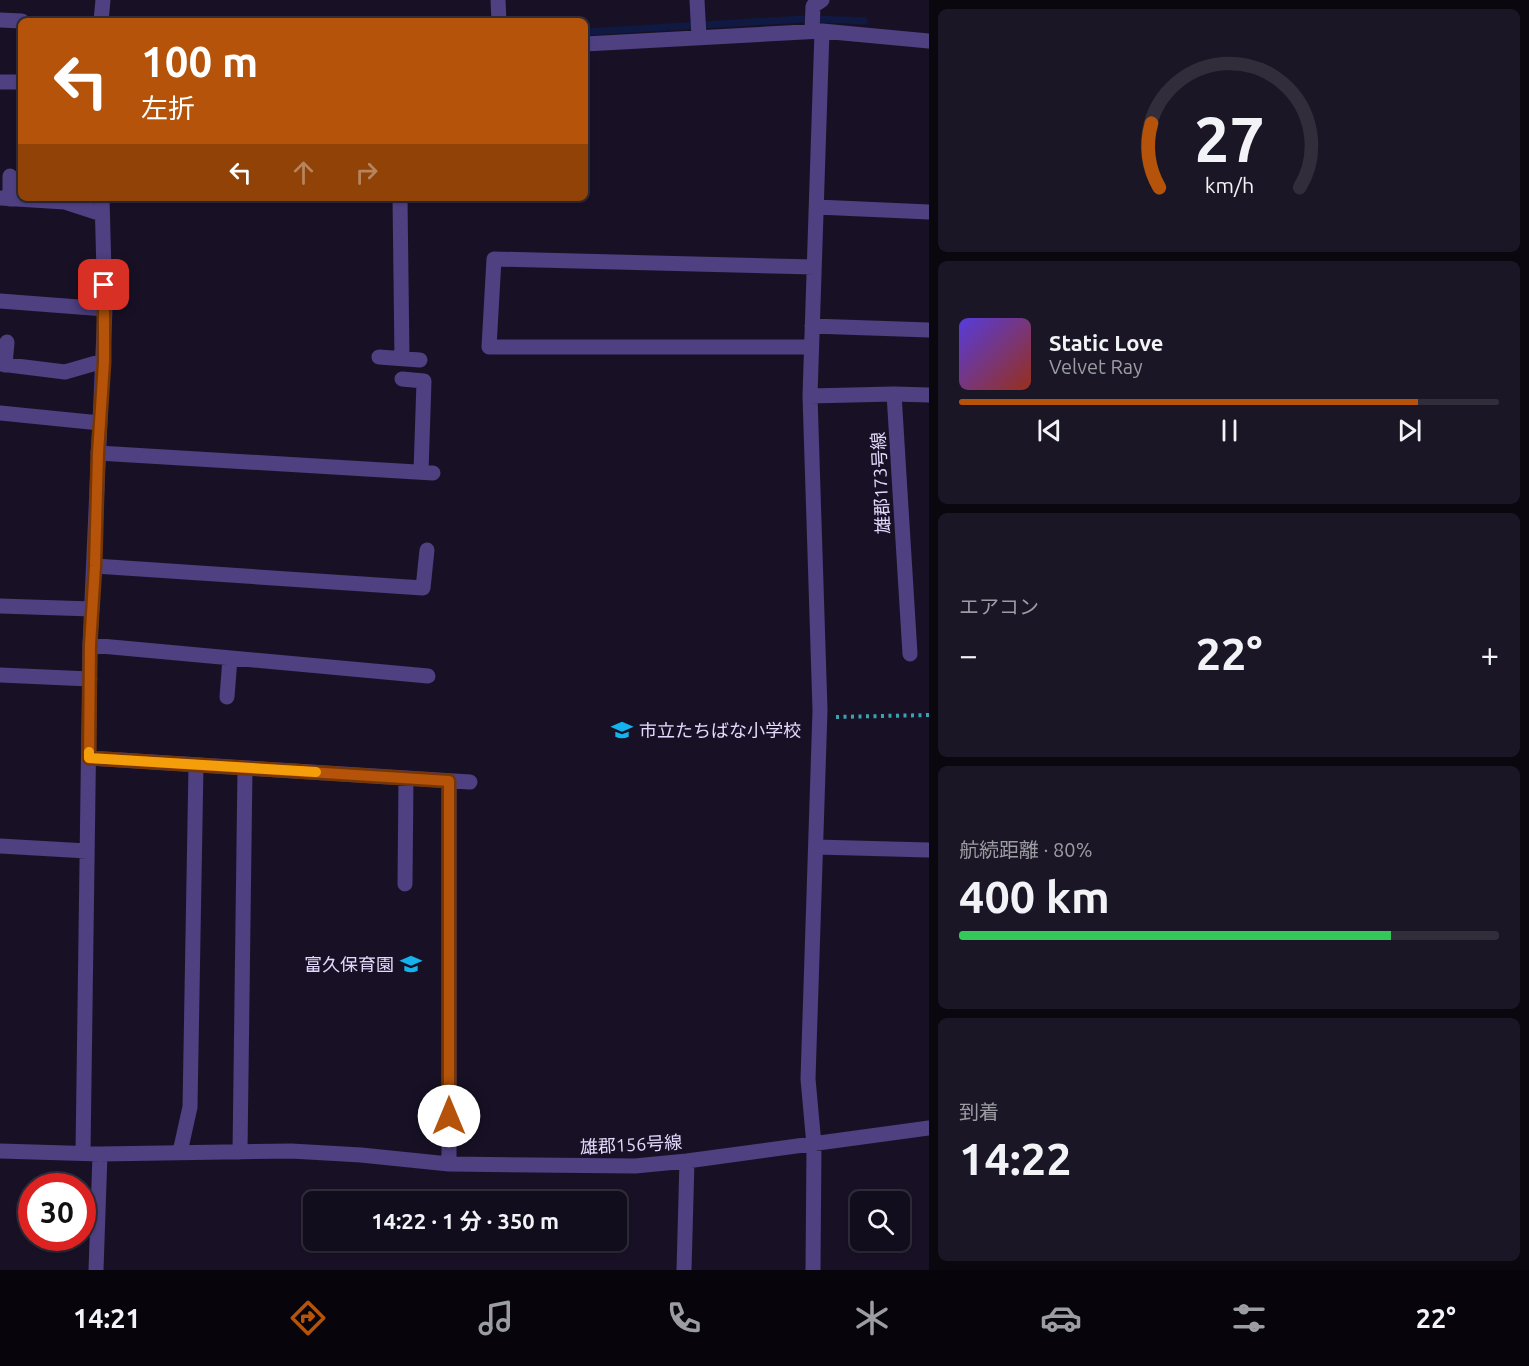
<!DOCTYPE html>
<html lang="ja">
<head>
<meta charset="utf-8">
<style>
  body { margin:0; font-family:Ubuntu,"Noto Sans JP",sans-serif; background:#1b1625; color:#f1f3f6; height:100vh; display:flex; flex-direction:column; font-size:22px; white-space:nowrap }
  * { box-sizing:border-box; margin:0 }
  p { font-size:20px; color:#9c9ca3 }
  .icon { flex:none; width:33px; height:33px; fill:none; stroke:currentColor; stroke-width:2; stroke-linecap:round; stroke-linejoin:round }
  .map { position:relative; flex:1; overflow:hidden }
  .drawer { display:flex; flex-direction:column; gap:9px; padding:9px; background:#0a070f; width:600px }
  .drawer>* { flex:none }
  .banner { position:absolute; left:18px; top:18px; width:570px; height:183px; border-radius:9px; box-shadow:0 2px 4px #0004,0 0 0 2px #312d3b; background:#b45309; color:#fff; overflow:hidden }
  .tools { position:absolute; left:850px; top:1191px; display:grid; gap:12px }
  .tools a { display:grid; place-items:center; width:60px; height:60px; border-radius:9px; background:#120d1c; box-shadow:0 2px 4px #0004,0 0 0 2px #312d3b; font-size:30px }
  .speed { position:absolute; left:18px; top:1173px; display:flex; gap:12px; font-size:30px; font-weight:700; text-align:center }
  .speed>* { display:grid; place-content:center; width:78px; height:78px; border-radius:50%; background:#120d1c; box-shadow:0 2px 4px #0004,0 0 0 2px #312d3b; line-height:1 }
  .speed .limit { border:9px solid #d22; background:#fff; color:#111 }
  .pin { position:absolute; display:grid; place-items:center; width:51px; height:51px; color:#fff; margin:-26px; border-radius:12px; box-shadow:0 3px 9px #0006 }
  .me { position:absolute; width:66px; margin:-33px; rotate:0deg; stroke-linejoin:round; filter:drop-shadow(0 0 4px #0008) }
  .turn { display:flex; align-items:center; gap:21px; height:126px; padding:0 24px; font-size:27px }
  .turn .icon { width:78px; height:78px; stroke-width:2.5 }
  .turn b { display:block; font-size:42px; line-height:51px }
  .lanes { display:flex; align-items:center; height:57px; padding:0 24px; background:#0003; justify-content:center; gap:30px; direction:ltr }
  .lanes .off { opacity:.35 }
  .big { font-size:45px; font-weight:700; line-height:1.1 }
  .drawer .tile { flex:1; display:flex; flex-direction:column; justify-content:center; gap:9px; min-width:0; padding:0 21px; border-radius:9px; background:#1b1625 }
  .drawer .dial { align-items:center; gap:0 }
  .dial svg { height:156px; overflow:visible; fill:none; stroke:#312d3b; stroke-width:7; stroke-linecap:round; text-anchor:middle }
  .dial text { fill:#f1f3f6; stroke:none }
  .song { display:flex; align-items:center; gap:18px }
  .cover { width:72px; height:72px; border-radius:9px; background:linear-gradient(135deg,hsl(250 70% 55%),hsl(10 70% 35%)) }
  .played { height:6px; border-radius:3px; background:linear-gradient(90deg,#b45309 85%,#312d3b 85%) }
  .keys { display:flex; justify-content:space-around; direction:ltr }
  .heat { display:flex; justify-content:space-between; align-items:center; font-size:33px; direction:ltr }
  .charge { height:9px; border-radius:4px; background:linear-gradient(90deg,#34c759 80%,#312d3b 0) }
  .trip { position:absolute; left:303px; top:1191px; width:324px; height:60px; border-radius:9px; background:#120d1c; box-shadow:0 2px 4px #0004,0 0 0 2px #312d3b; font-weight:700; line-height:60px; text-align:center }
  .tabs { display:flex; height:96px; justify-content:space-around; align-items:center; background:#07050b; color:#9c9ca3 }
  .tabs .icon { width:42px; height:42px }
  .tabs .on { color:#b45309 }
  .tabs b { font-size:27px; color:#f1f3f6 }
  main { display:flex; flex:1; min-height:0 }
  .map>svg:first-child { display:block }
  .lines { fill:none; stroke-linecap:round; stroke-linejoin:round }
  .stream { stroke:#0f1942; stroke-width:7 }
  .path { stroke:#3aa3b0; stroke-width:4; stroke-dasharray:3 4.5; stroke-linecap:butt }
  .street { stroke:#4e4081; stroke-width:15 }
  .route-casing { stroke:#753606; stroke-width:15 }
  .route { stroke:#b45309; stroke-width:10 }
  .slow { stroke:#f59e0b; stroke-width:10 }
  .labels { text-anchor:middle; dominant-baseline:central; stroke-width:6; stroke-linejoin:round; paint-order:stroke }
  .street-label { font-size:18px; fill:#e3d9fc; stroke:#181126 }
  .poi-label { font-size:18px; fill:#e3d9fc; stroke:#181126; text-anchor:start }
</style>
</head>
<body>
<main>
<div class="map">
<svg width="929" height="1270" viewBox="0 0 929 1270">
  <rect width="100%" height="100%" fill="#181126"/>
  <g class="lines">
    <!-- stream -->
    <path class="stream" d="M820,19L864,21
      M585,32L803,19"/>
    <!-- path -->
    <path class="path" d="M836,717L929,715"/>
    <!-- street -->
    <path class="street" d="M498,0L499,21
      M697,0L699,37
      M0,20L22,21
      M101,21L103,0
      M812,31L813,6L822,0
      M822,31L929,41
      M585,44L822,31L810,396L820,710L808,1079L814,1145L813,1270
      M0,82H21
      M0,198L65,202L102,214
      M400,198L402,359
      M10,199V176
      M817,207L929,212
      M0,301L105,309
      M812,326L929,330
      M811,347H489L494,259L814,267
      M379,357L420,360
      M0,364L65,372L103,361
      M5,365L7,342
      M402,379L424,381L421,472
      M894,394L929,395
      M810,396L894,394L910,654
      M0,413L100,423
      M98,453L433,473
      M95,566L423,588L427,550
      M0,606L92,609
      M90,645L428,676
      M0,675L90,679
      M227,697L230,658
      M89,758L470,782
      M449,781V1164
      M0,846L87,851
      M816,847L929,850
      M405,884L406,778
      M0,1151L100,1154L291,1151L361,1155L449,1164L635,1166L687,1161L929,1128
      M180,1152L190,1107L196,765
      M240,1152L245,768
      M83,1153L90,645L105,309L102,198
      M96,1270L100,1154
      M684,1270L687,1161"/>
  </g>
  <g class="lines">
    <defs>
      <path id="route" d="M104,285V362L98,453L95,566L90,645L89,758L449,781V1116"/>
    </defs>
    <!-- route casing -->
    <use href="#route" class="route-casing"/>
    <!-- route -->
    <use href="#route" class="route"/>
    <!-- slow -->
    <path class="slow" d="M89,752V758L316,772"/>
  </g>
  <!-- icons -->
  <defs>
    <symbol id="school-bare" viewBox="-9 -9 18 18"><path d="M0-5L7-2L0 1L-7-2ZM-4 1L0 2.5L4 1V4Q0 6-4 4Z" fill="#15b3ed" stroke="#181126" stroke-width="2.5" paint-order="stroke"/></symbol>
  </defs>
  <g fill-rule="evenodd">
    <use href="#school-bare" x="607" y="715" width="30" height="30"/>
    <use href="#school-bare" x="396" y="949" width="30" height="30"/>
  </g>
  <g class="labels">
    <!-- street labels -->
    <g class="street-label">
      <text transform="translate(880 483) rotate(-93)">雄郡173号線</text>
      <text transform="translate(631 1144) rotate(-3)">雄郡156号線</text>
    </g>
    <!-- poi labels -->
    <g class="poi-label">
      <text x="639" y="730">市立たちばな小学校</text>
      <text x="394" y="964" text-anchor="end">富久保育園</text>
    </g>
  </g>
</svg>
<div class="tools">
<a><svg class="icon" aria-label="search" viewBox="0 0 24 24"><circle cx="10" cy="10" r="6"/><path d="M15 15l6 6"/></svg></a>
</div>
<div class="speed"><div class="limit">30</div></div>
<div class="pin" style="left:104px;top:285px;background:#d93025"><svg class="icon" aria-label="arrive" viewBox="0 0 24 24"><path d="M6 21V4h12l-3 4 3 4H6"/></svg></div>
<svg class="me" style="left:449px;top:1116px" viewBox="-20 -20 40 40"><circle r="19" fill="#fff"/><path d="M0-13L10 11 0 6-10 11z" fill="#b45309"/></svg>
<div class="trip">14:22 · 1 分 · 350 m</div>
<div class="banner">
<div class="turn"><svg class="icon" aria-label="left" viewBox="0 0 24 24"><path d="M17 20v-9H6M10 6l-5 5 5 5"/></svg><div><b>100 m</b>左折</div></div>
<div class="lanes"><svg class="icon" aria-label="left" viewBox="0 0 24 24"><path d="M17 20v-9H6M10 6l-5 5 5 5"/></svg><svg class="icon off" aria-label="ahead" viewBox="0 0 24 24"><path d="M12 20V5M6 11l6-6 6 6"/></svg><svg class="icon off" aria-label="right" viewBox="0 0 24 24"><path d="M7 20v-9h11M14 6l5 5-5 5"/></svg></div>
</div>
</div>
<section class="drawer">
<div class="tile dial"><svg viewBox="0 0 100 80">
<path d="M14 69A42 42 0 1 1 86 69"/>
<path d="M14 69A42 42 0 0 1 10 36" stroke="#b45309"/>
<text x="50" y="56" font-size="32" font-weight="700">27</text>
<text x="50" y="72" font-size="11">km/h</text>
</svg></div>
<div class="tile">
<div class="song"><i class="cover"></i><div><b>Static Love</b><p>Velvet Ray</p></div></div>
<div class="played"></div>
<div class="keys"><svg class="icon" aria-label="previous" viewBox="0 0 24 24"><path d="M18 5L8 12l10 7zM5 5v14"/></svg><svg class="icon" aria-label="pause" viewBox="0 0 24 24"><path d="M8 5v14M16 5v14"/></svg><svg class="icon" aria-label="next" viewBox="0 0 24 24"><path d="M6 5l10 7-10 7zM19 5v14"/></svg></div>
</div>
<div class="tile"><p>エアコン</p>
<div class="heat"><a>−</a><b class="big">22°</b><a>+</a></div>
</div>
<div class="tile"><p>航続距離 · 80%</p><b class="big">400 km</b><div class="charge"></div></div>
<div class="tile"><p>到着</p><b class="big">14:22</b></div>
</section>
</main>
<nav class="tabs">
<b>14:21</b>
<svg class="icon on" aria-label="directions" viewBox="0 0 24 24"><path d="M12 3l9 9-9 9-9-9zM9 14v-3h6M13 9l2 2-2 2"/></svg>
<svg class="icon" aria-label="music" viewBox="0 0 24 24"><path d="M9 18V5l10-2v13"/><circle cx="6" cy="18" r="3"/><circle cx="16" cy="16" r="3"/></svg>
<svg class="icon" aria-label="phone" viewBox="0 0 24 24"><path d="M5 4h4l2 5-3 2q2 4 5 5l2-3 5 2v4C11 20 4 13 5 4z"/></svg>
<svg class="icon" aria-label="climate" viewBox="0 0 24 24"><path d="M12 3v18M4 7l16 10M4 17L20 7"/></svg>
<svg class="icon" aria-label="car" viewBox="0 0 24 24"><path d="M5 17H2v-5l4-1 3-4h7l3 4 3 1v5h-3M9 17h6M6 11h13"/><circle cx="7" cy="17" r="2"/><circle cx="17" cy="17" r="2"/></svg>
<svg class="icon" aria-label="filters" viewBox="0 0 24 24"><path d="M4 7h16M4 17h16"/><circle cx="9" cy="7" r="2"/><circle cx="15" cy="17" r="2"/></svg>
<b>22°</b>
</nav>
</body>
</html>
